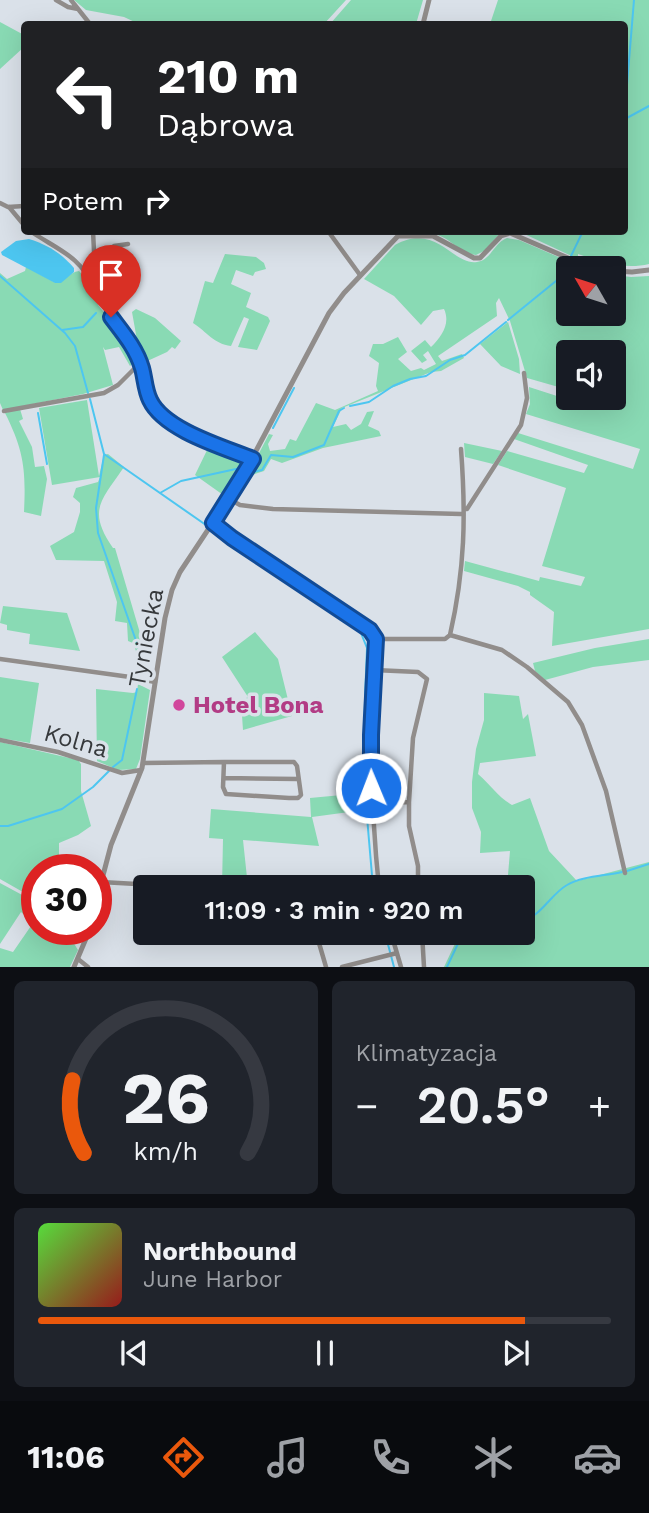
<!DOCTYPE html>
<html lang="pl">
<head>
<meta charset="utf-8">
<style>
  body { margin:0; font-family:"Work Sans",sans-serif; background:#20242c; color:#f1f3f6; height:100vh; display:flex; flex-direction:column; font-size:26px; white-space:nowrap }
  * { box-sizing:border-box; margin:0 }
  p { font-size:23px; color:#9ea1a6 }
  .icon { flex:none; width:38px; height:38px; fill:none; stroke:currentColor; stroke-width:2; stroke-linecap:round; stroke-linejoin:round }
  .map { position:relative; height:967px; overflow:hidden }
  .side { display:flex; flex-direction:column; gap:14px; padding:14px; background:#0d0f14; flex:1 }
  .side>* { flex:none }
  .guide { position:absolute; left:21px; top:21px; width:607px; height:214px; border-radius:7px; box-shadow:0 7px 28px #0002; background:#202124; color:#fff; overflow:hidden }
  .needle { width:46px; rotate:309deg }
  .tools { position:absolute; left:556px; top:256px; display:grid; gap:14px }
  .tools a { display:grid; place-items:center; width:70px; height:70px; border-radius:7px; background:#171b24; box-shadow:0 7px 28px #0002; font-size:35px }
  .speed { position:absolute; left:21px; top:854px; display:flex; gap:14px; font-size:35px; font-weight:700; text-align:center }
  .speed>* { display:grid; place-content:center; width:91px; height:91px; border-radius:50%; background:#171b24; box-shadow:0 7px 28px #0002; line-height:1 }
  .speed .limit { border:10px solid #d22; background:#fff; color:#111 }
  .pin { position:absolute; display:grid; place-items:center; width:60px; height:60px; color:#fff; margin:-72px -30px; border-radius:50% 50% 50% 0; rotate:-45deg; box-shadow:0 0 7px #0007 }
  .pin .icon { rotate:45deg }
  .me { position:absolute; width:77px; margin:-38px; rotate:359deg; stroke-linejoin:round; filter:drop-shadow(0 0 5px #0008) }
  .turn { display:flex; align-items:center; gap:24px; height:147px; padding:0 21px; font-size:32px }
  .turn .icon { width:91px; height:91px; stroke-width:2.5 }
  .turn b { display:block; font-size:49px; line-height:60px }
  .then { display:flex; align-items:center; height:66px; padding:0 21px; background:#0003; gap:14px; font-size:26px }
  .big { font-size:52px; font-weight:600; line-height:1.1 }
  .side .card { flex:1; display:flex; flex-direction:column; justify-content:center; gap:10px; min-width:0; padding:0 24px; border-radius:10px; background:#20242c }
  .side .dial { align-items:center; gap:0 }
  .dial svg { height:182px; overflow:visible; fill:none; stroke:#363941; stroke-width:7; stroke-linecap:round; text-anchor:middle }
  .dial text { fill:#f1f3f6; stroke:none }
  .song { display:flex; align-items:center; gap:21px }
  .cover { width:84px; height:84px; border-radius:10px; background:linear-gradient(135deg,hsl(110 70% 55%),hsl(0 70% 35%)) }
  .played { height:7px; border-radius:4px; background:linear-gradient(90deg,#ea580c 85%,#363941 85%) }
  .keys { display:flex; justify-content:space-around; direction:ltr }
  .heat { display:flex; justify-content:space-between; align-items:center; font-size:38px; direction:ltr }
  .side .tiles { flex:1; display:grid; gap:14px; grid-template-columns:1fr 1fr }
  .card:last-child { grid-column:span 2 }
  .trip { position:absolute; left:133px; top:875px; width:402px; height:70px; border-radius:7px; background:#171b24; box-shadow:0 7px 28px #0002; font-weight:600; line-height:70px; text-align:center }
  .tabs { display:flex; height:112px; justify-content:space-around; align-items:center; background:#090b0e; color:#9ea1a6 }
  .tabs .icon { width:49px; height:49px }
  .tabs .current { color:#ea580c }
  .tabs b { font-size:32px; color:#f1f3f6 }
  .map>svg:first-child { display:block }
  .green { fill:#89dab4; fill-rule:evenodd }
  .water { fill:#4dc6f0 }
  .lines { fill:none; stroke-linecap:round; stroke-linejoin:round }
  .stream { stroke:#4dc6f0; stroke-width:2 }
  .minor { stroke:#918d8b; stroke-width:4.5 }
  .tertiary { stroke:#918d8b; stroke-width:5 }
  .route-casing { stroke:#114b97; stroke-width:18 }
  .route { stroke:#1a73e8; stroke-width:12 }
  .hotel-dot { fill:#d1479c; stroke:#dae1e9; stroke-width:2.5 }
  .labels { text-anchor:middle; dominant-baseline:central; stroke-width:7; stroke-linejoin:round; paint-order:stroke }
  .street-label { font-size:24px; fill:#36393c; stroke:#dae1e9 }
  .hotel-label { font-size:24px; font-weight:bold; fill:#b23c85; stroke:#dae1e9; text-anchor:start }
</style>
</head>
<body>
<div class="map">
<svg width="649" height="967" viewBox="0 0 649 967">
  <rect width="100%" height="100%" fill="#dae1e9"/>
  <!-- green -->
  <path class="green" d="M74,0H346L324,24H139L124,17L86,10Z
    M351,0H423L416,24H330Z
    M498,0H649V264C625,270 601,262 578,254V259L518,231H625V24H490Z
    M0,22L24,35V47L0,69Z
    M406,231H502L484,251L476,255C459,253 450,237 434,234C423,232 416,237 406,231Z
    M507,238L519,240L584,268H569V313H614V275L631,277L649,276V629L552,646L554,612L530,595V592L518,586L464,571L465,561L539,581L540,577L581,586L585,577L542,566L566,488L498,465L507,451L584,473L588,465L514,439L518,433L633,469L640,449L526,414L530,404L529,387L560,397L562,388L527,378L510,321L499,298L496,303L497,316L438,356L442,361L462,354L464,358L441,371L431,372L342,408L333,427L346,424L351,430L361,424L367,412L374,411L368,426L379,431L381,436L323,448L282,463L271,459L264,471L246,477L259,460L257,457L269,434L273,435L268,444L270,451L285,449L290,439L296,441L316,403L335,410L378,391L376,386L379,363L369,356L373,344H383L398,337L407,352L398,359L411,371L421,368L424,370L436,364L428,351L423,355L427,360L422,363L411,351L425,340L431,347C441,337 451,324 444,309L433,311L421,325L394,296L364,279L395,245C437,222 453,266 477,262C491,260 494,243 507,238ZM569,352H614V397H569Z
    M225,254L256,257L264,263L266,269L255,272L253,276L236,270L231,284L251,293L246,307L268,317L270,321L257,350L238,347L249,319L244,317L231,346C214,344 207,332 193,323L205,281L213,283Z
    M26,267L56,283C65,282 69,272 79,271C88,281 97,292 98,305L111,321L108,326L125,339L136,360L130,366L119,347L105,350L103,347L113,385L83,394L3,410L0,403V273L7,279L25,271Z
    M136,309L155,318L181,341L175,349L172,347L167,352L143,363L132,342L137,340L132,312Z
    M508,322L519,359L520,374L501,366L480,344Z
    M87,400L99,476L104,455L108,454L124,467C101,501 87,510 113,548H115L140,633L147,634L146,652L143,660L139,659L133,643L128,641L127,623L115,621L117,602L104,561L56,560L50,546L74,532L80,512V503L73,497L76,488L98,482L100,477L52,485L39,408Z
    M20,409L23,419L19,421L32,447L35,467L44,466L47,479L41,516L24,512C26,470 24,451 5,413Z
    M464,443L502,451L493,464L465,457Z
    M210,444L243,458L245,463L226,497L195,475Z
    M3,606L67,613L80,651L29,644L30,634L7,630V625L0,623Z
    M255,632L278,659L292,716L243,730L241,701L248,697L222,657Z
    M649,639V660L593,667L545,680L535,671L533,663L595,648Z
    M0,677L39,683L30,743L0,738Z
    M138,684L150,690L140,759L136,769L118,770L97,761L96,689L133,693L137,692Z
    M484,693L519,696L523,719L528,714L536,756L480,763L478,774C490,784 499,798 512,805L530,798L549,851L577,881L649,862V967H444L460,933H523V887H507L510,851L480,853L481,832L472,808V782L476,749L484,720Z
    M0,742L78,760L81,764V791L91,826L78,835L59,843V870H37V900L0,879Z
    M363,793L364,810L312,817L319,846L243,840L248,887L222,886L223,839L209,838L211,809L311,817L310,798Z
    M0,883L37,903V929H65L78,950L70,967H0V948L13,952L33,923L21,912L0,944Z"/>
  <!-- water -->
  <path class="water" d="M29,239C48,245 61,253 74,268V272L61,283H55L2,255L1,252L16,241Z"/>
  <g class="lines">
    <!-- stream -->
    <path class="stream" d="M625,109L634,0
      M625,119L649,106
      M571,256L583,231
      M0,276L65,333L75,346L88,393
      M508,320L556,281L569,262
      M62,330L83,327L96,313
      M90,399L104,454L361,633L367,648L365,698
      M350,406L369,402L393,386L410,379L426,376L450,360L465,355L506,322
      M38,413L47,464
      M273,428L294,388
      M104,455L96,508L98,533L140,652L141,666L139,675
      M249,473L262,470L271,455L293,457L324,445L339,411L344,408
      M160,493L181,481L236,469L242,471
      M364,757L365,700
      M364,759V782L373,887
      M113,767L122,760L137,689
      M0,826H8L62,809L93,787L109,771
      M627,871L649,864
      M523,921C541,916 551,894 567,885C582,876 605,876 622,872
      M385,933L394,967
      M447,967L463,933"/>
    <!-- minor -->
    <path class="minor" d="M56,0L68,7L78,9
      M71,0L90,24
      M0,203L8,207L24,206
      M9,207L24,225
      M30,231C60,251 79,255 96,290
      M93,231L96,291L104,307L132,346L142,366L151,403L183,430L252,459
      M328,231L360,275
      M95,259L114,246L128,244
      M4,411L104,393L118,385L140,363
      M229,499L240,505L273,509L461,514
      M467,509L521,425L527,398L524,373
      M213,523L370,630L376,639C370,722 370,804 379,887
      M450,635C465,569 466,516 461,449
      M376,639H445L450,635L502,650L527,667L568,702L582,725L606,791L625,873
      M0,659L130,677L155,682
      M374,670L418,672L427,679L413,738L409,802V826L418,866V887
      M0,740L58,752L122,773L141,770
      M143,763L224,762L223,787L226,794L289,798H298L301,795L297,766L294,762H224
      M224,778L298,779
      M373,804L409,802
      M101,882L190,887
      M391,933L401,967
      M422,933L424,967
      M319,943L326,967
      M78,959L88,967
      M342,967L397,953"/>
    <!-- tertiary -->
    <path class="tertiary" d="M423,24L429,0
      M398,236H433L474,258H480L501,236L510,233L575,261L599,268
      M614,271L632,272L649,270
      M96,902L111,845L142,768L165,618L172,590L180,572L239,483L329,313L344,293L398,236L401,231
      M74,967L90,929"/>
  </g>
  <g class="lines">
    <defs>
      <path id="route" d="M111,317C123,333 136,348 142,368C145,379 145,390 150,400C164,430 223,447 253,459L213,523L232,538L370,630L376,639L371,735V788"/>
    </defs>
    <!-- route casing -->
    <use href="#route" class="route-casing"/>
    <!-- route -->
    <use href="#route" class="route"/>
  </g>
  <!-- markers -->
  <circle class="hotel-dot" cx="179" cy="705" r="7"/>
  <g class="labels">
    <!-- street labels -->
    <g class="street-label">
      <text transform="translate(146 638) rotate(-79)">Tyniecka</text>
      <text transform="translate(76 741) rotate(16)">Kolna</text>
    </g>
    <!-- hotel labels -->
    <g class="hotel-label">
      <text x="193" y="705">Hotel Bona</text>
    </g>
  </g>
</svg>
<div class="tools">
<a><svg class="needle" viewBox="-14 -14 28 28"><path d="M0-13l5 13h-10z" fill="#e53935"/><path d="M0 13l5-13h-10z" fill="#9ea1a6"/></svg></a>
<a><svg class="icon" aria-label="sound" viewBox="0 0 24 24"><path d="M4 9h4l5-4v14l-5-4H4zM17 9q2 3 0 6"/></svg></a>
</div>
<div class="speed"><div class="limit">30</div></div>
<div class="pin" style="left:111px;top:317px;background:#d93025"><svg class="icon" aria-label="arrive" viewBox="0 0 24 24"><path d="M6 21V4h12l-3 4 3 4H6"/></svg></div>
<svg class="me" style="left:371px;top:788px" viewBox="-20 -20 40 40"><circle r="17" fill="#1a73e8" stroke="#fff" stroke-width="3"/><path d="M0-11L8 9 0 5-8 9z" fill="#fff"/></svg>
<div class="trip">11:09 · 3 min · 920 m</div>
<div class="guide">
<div class="turn"><svg class="icon" aria-label="left" viewBox="0 0 24 24"><path d="M17 20v-9H6M10 6l-5 5 5 5"/></svg><div><b>210 m</b>Dąbrowa</div></div>
<div class="then">Potem<svg class="icon" aria-label="right" viewBox="0 0 24 24"><path d="M7 20v-9h11M14 6l5 5-5 5"/></svg></div>
</div>
</div>
<section class="side">
<div class="tiles">
<div class="card dial"><svg viewBox="0 0 100 80">
<path d="M14 69A42 42 0 1 1 86 69"/>
<path d="M14 69A42 42 0 0 1 9 37" stroke="#ea580c"/>
<text x="50" y="56" font-size="32" font-weight="700">26</text>
<text x="50" y="72" font-size="11">km/h</text>
</svg></div>
<div class="card"><p>Klimatyzacja</p>
<div class="heat"><a>−</a><b class="big">20.5°</b><a>+</a></div>
</div>
<div class="card">
<div class="song"><i class="cover"></i><div><b>Northbound</b><p>June Harbor</p></div></div>
<div class="played"></div>
<div class="keys"><svg class="icon" aria-label="previous" viewBox="0 0 24 24"><path d="M18 5L8 12l10 7zM5 5v14"/></svg><svg class="icon" aria-label="pause" viewBox="0 0 24 24"><path d="M8 5v14M16 5v14"/></svg><svg class="icon" aria-label="next" viewBox="0 0 24 24"><path d="M6 5l10 7-10 7zM19 5v14"/></svg></div>
</div>
</div>
</section>
<nav class="tabs">
<b>11:06</b>
<svg class="icon current" aria-label="directions" viewBox="0 0 24 24"><path d="M12 3l9 9-9 9-9-9zM9 14v-3h6M13 9l2 2-2 2"/></svg>
<svg class="icon" aria-label="music" viewBox="0 0 24 24"><path d="M9 18V5l10-2v13"/><circle cx="6" cy="18" r="3"/><circle cx="16" cy="16" r="3"/></svg>
<svg class="icon" aria-label="phone" viewBox="0 0 24 24"><path d="M5 4h4l2 5-3 2q2 4 5 5l2-3 5 2v4C11 20 4 13 5 4z"/></svg>
<svg class="icon" aria-label="climate" viewBox="0 0 24 24"><path d="M12 3v18M4 7l16 10M4 17L20 7"/></svg>
<svg class="icon" aria-label="car" viewBox="0 0 24 24"><path d="M5 17H2v-5l4-1 3-4h7l3 4 3 1v5h-3M9 17h6M6 11h13"/><circle cx="7" cy="17" r="2"/><circle cx="17" cy="17" r="2"/></svg>
</nav>
</body>
</html>
